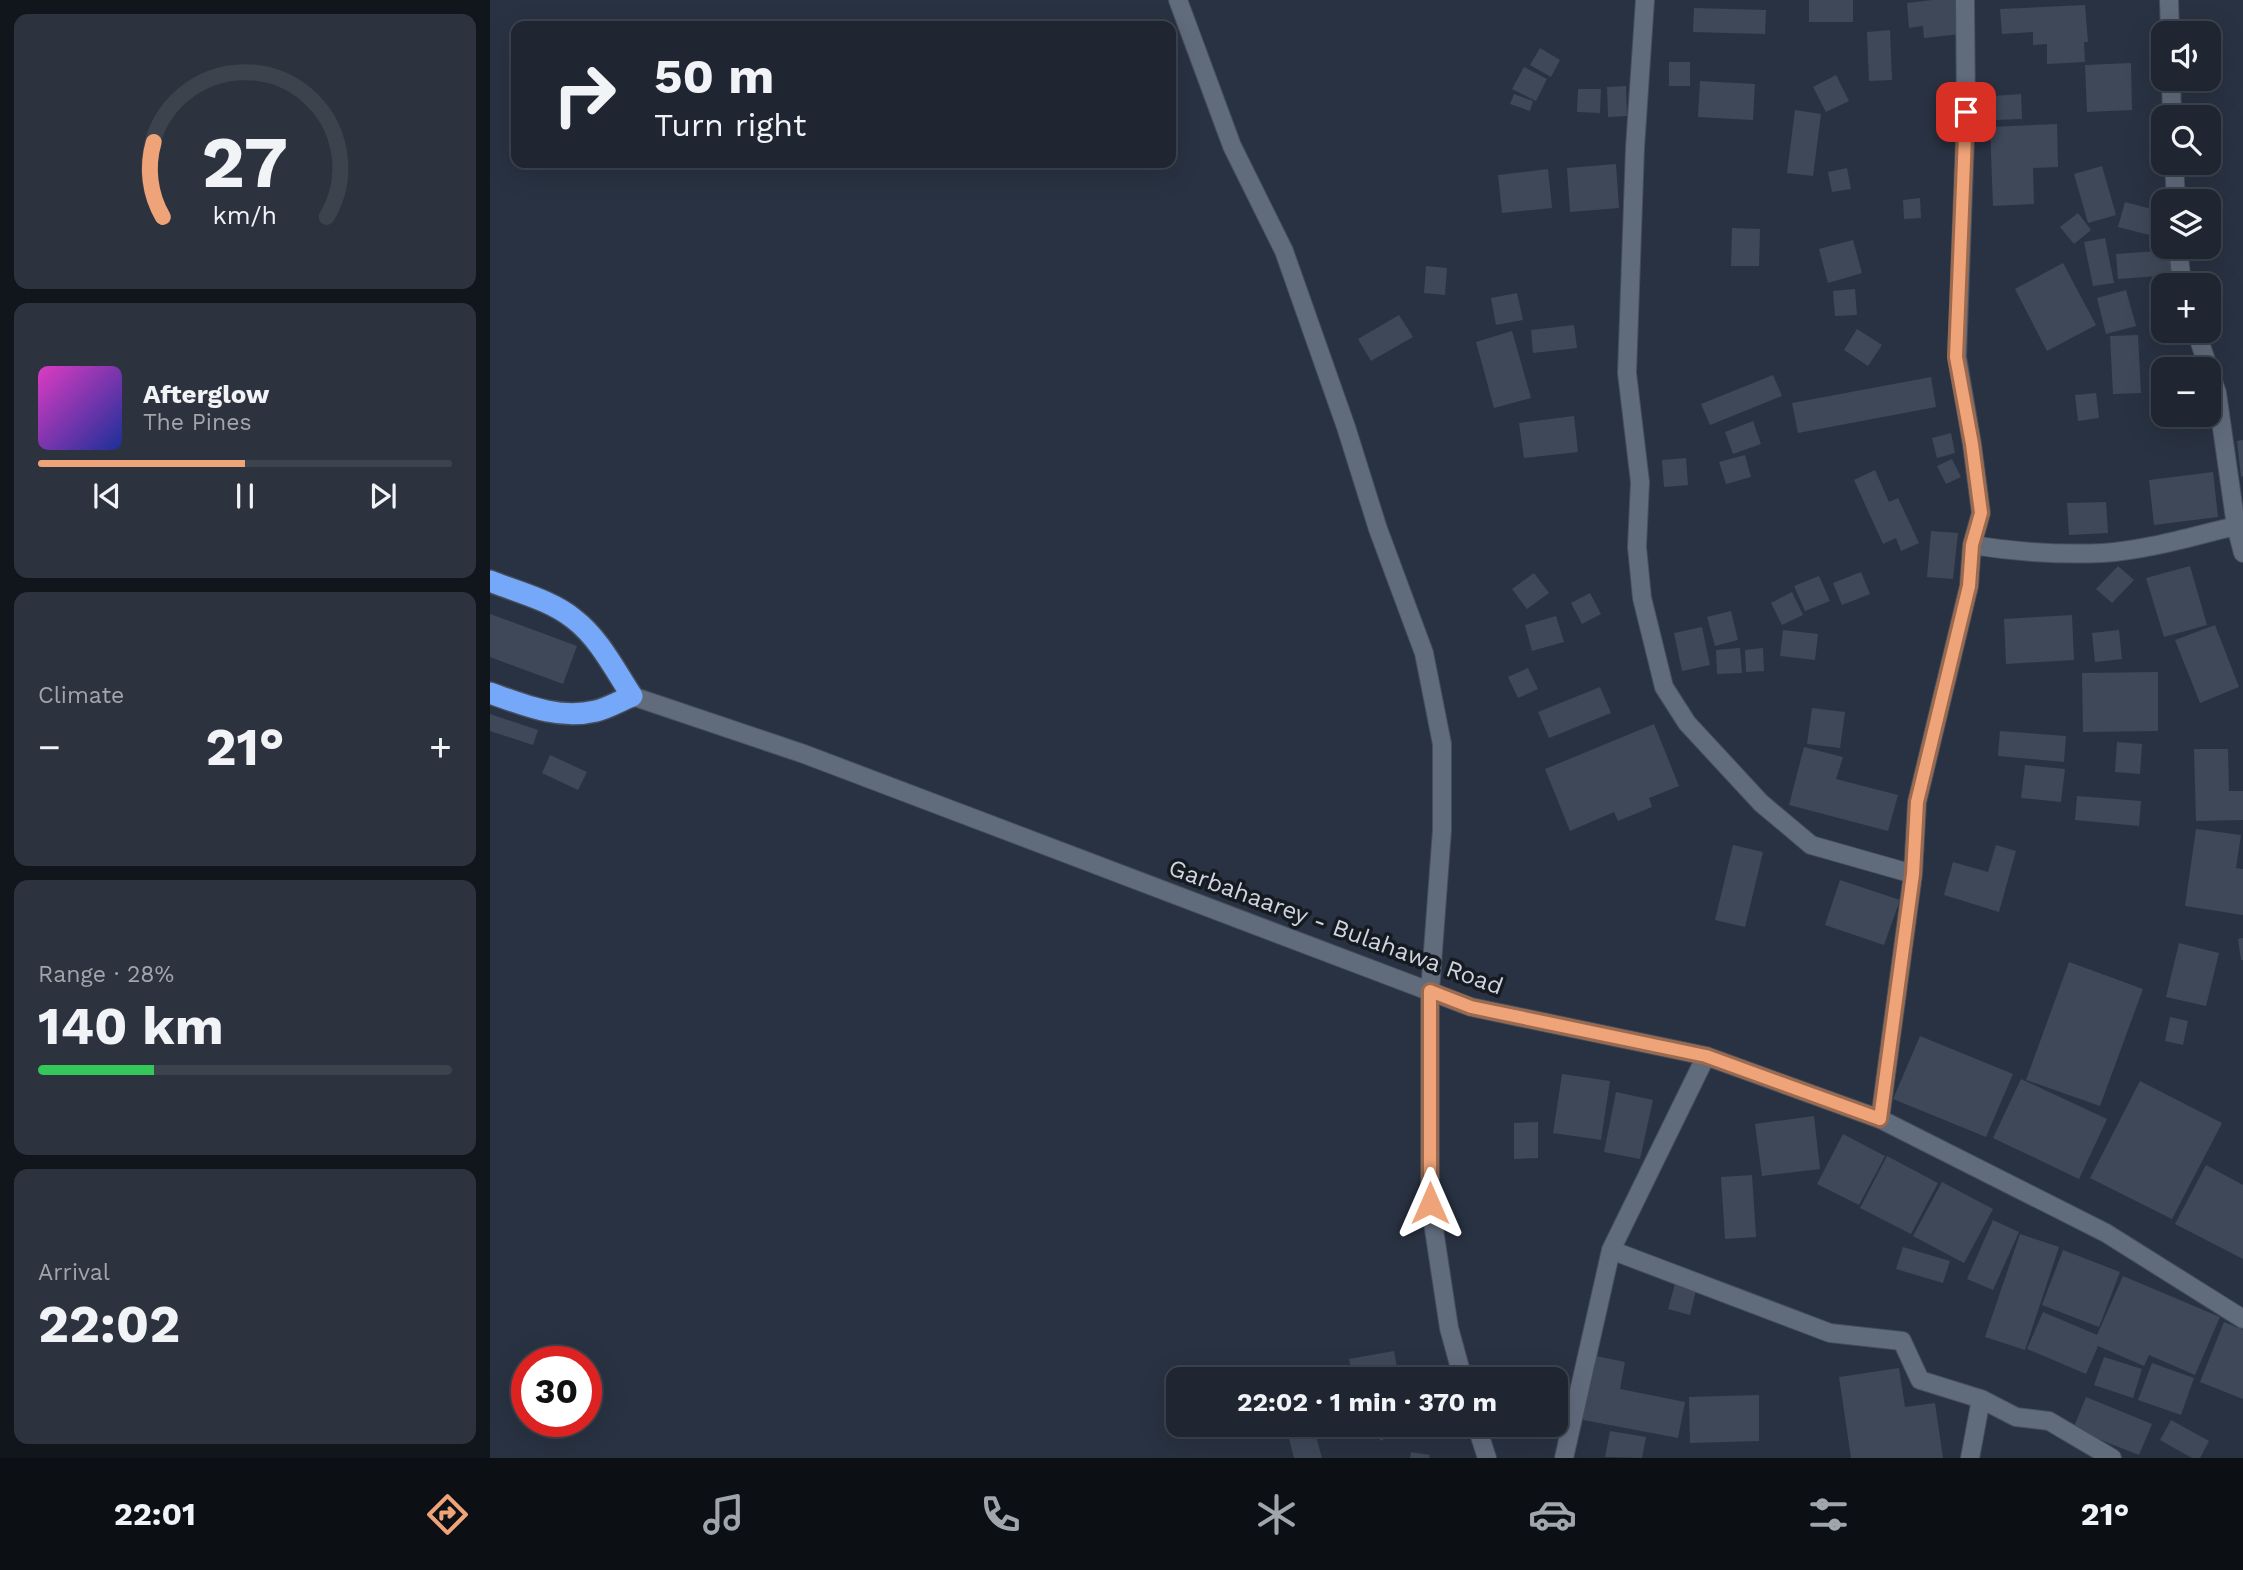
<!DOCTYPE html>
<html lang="en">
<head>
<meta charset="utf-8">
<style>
  body { margin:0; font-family:"Work Sans",sans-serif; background:#2c323e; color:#f1f3f6; height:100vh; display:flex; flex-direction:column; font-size:26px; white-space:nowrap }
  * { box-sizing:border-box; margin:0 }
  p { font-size:23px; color:#a1a5ac }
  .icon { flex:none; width:38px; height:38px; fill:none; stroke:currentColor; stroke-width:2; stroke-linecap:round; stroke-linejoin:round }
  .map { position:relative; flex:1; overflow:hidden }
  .sheet { display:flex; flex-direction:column; gap:14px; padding:14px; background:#11151c; width:490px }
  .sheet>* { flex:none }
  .hud { position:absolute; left:21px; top:21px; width:665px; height:147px; border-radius:14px; box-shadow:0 7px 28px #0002,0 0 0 2px #3c434d; background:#1f2632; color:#f1f3f6; overflow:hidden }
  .tools { position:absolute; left:1661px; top:21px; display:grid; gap:14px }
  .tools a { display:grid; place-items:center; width:70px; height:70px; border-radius:14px; background:#1f2632; box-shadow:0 7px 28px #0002,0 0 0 2px #3c434d; font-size:35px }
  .speed { position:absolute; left:21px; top:1346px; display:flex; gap:14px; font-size:35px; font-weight:700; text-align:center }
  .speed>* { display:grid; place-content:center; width:91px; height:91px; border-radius:50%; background:#1f2632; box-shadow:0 7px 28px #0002,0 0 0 2px #3c434d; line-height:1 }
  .speed .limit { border:10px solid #d22; background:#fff; color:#111 }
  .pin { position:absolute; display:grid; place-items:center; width:60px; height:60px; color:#fff; margin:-30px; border-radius:14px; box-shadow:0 4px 10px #0006 }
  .me { position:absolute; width:77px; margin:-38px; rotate:0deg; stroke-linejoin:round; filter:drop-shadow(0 0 5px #0008) }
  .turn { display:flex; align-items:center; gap:24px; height:147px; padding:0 28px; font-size:32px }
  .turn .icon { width:91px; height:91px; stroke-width:2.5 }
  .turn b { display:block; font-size:49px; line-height:60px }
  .big { font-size:52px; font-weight:700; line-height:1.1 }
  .sheet .widget { flex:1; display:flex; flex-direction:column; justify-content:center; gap:10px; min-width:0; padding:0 24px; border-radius:14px; background:#2c323e }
  .sheet .dial { align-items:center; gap:0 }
  .dial svg { height:182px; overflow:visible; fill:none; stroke:#3c434d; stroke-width:7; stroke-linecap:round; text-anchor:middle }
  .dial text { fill:#f1f3f6; stroke:none }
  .song { display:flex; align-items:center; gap:21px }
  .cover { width:84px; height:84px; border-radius:10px; background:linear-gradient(135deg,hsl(310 70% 55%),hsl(230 70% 35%)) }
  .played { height:7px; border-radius:4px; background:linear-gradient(90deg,#efa378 50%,#3c434d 50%) }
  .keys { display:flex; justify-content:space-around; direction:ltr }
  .heat { display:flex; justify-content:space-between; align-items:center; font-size:38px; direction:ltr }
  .charge { height:10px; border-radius:5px; background:linear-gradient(90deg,#34c759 28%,#3c434d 0) }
  .trip { position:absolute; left:676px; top:1367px; width:402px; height:70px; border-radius:14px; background:#1f2632; box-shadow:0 7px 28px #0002,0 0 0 2px #3c434d; font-weight:700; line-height:70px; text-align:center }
  .tab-bar { display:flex; height:112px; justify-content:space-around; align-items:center; background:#0c0f14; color:#a1a5ac }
  .tab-bar .icon { width:49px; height:49px }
  .tab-bar .selected { color:#efa378 }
  .tab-bar b { font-size:32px; color:#f1f3f6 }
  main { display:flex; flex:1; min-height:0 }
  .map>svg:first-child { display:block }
  .building { fill:#3e4858 }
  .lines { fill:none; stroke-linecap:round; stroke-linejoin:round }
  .street-casing { stroke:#464e5b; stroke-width:20 }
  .secondary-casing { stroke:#464e5b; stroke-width:20 }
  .highway-casing { stroke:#464e5b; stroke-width:24 }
  .street { stroke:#606b7c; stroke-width:18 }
  .secondary { stroke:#606b7c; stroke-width:18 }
  .highway { stroke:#76a8fa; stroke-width:21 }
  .route-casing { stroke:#9b6a4e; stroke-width:18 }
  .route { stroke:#efa378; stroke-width:12 }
  .labels { text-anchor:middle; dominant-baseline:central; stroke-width:7; stroke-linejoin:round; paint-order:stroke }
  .street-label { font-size:24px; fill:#cfd5df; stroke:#161a21 }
</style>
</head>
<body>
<main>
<section class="sheet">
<div class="widget dial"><svg viewBox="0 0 100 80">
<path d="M14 69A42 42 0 1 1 86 69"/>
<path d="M14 69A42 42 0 0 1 10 36" stroke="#efa378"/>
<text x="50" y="56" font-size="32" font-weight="700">27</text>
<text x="50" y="72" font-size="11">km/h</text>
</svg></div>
<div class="widget">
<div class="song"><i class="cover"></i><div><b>Afterglow</b><p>The Pines</p></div></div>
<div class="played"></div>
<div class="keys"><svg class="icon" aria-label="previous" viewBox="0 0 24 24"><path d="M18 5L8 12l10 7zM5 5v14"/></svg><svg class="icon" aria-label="pause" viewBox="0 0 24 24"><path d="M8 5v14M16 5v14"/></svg><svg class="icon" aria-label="next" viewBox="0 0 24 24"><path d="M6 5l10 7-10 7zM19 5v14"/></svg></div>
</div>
<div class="widget"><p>Climate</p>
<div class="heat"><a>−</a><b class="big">21°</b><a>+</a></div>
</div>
<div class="widget"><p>Range · 28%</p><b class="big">140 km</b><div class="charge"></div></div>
<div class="widget"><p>Arrival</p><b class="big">22:02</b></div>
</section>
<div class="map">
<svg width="1753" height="1458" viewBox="0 0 1753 1458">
  <rect width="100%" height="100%" fill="#293242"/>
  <!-- building -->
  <path class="building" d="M1319,0H1363V22H1319Z
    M1442,0H1467L1470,34L1434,38L1433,26L1419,28L1417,3Z
    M1595,5L1598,42H1594L1595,62L1557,64V44L1543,45V32L1512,34L1510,9Z
    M1204,8L1276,10L1275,34L1203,32Z
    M1400,30L1402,80L1379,81L1377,32Z
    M1050,48L1070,60L1061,77L1040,65Z
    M1179,62H1200V86H1179Z
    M1641,63L1642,110L1597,112L1595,65Z
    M1034,67L1057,79L1046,101L1022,89Z
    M1346,75L1359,101L1336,112L1323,87Z
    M1210,81L1265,84L1263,120L1208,117Z
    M1136,86L1137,116L1118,117L1117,87Z
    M1088,89H1111L1110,113L1087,112Z
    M1024,94L1043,101L1040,111L1020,104Z
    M1531,94L1532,119L1504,120L1503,96Z
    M1305,110L1331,114L1323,176L1297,173Z
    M1567,124L1568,167L1543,168L1544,204L1503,206L1500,127Z
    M1126,164L1129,208L1080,212L1077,168Z
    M1612,166L1626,215L1598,223L1584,174Z
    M1357,168L1361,189L1342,192L1338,172Z
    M1058,169L1062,208L1012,213L1008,175Z
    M1430,198L1431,218L1414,219L1413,200Z
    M1635,202L1673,212L1671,238L1628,227Z
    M1588,213L1601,230L1584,244L1570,227Z
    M1242,228L1270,229L1269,266H1241Z
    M1615,238L1624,283L1603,286L1594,242Z
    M1363,240L1372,273L1338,283L1329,249Z
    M1681,250L1683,275L1628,279L1626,254Z
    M1573,263L1606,325L1557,351L1525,289Z
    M936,266L957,268L955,295L934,293Z
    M1365,289L1367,315L1345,316L1343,291Z
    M1636,290L1646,326L1616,334L1607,298Z
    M1027,293L1033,320L1006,325L1001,298Z
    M909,315L923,337L881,361L868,339Z
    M1084,325L1087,348L1043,353L1041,330Z
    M1367,329L1392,345L1378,366L1354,350Z
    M1022,331L1041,398L1004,408L986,342Z
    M1648,335L1651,393L1623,394L1620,336Z
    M1283,375L1292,396L1220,425L1211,404Z
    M1441,377L1446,407L1308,433L1302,403Z
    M1606,393L1609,418L1588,421L1585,395Z
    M1084,416L1088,452L1034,458L1029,423Z
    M1263,421L1271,444L1243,454L1235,432Z
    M1461,433L1465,453L1447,458L1442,438Z
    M1753,440V476L1751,477L1747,441Z
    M1255,455L1261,477L1236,484L1229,462Z
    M1196,458L1198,485L1174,487L1172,460Z
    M1462,459L1471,477L1456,484L1447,466Z
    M1385,470L1399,502L1408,498L1429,543L1411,551L1406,538L1393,544L1364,480Z
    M1723,472L1728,517L1664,525L1659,480Z
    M1616,502L1618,533L1579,535L1577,503Z
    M1441,531L1468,533L1463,579L1437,577Z
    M1628,566L1644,580L1622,603L1606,589Z
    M1700,566L1717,625L1674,637L1656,578Z
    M1371,572L1380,594L1352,605L1343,583Z
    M1044,573L1059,593L1037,609L1022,589Z
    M1329,576L1340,601L1315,611L1304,586Z
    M1302,592L1313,615L1292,625L1281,603Z
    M1100,593L1111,614L1092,624L1081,603Z
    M1241,611L1248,640L1225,646L1217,617Z
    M0,614L87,646L73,684L0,657Z
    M1582,615L1584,660L1516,664L1514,619Z
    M1066,616L1074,642L1042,651L1035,625Z
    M1725,625L1749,687L1710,703L1685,640Z
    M1212,627L1220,665L1192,671L1184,633Z
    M1293,630L1328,634L1325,660L1290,656Z
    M1629,630L1632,659L1605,662L1602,633Z
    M1250,648L1252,673L1227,674L1226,650Z
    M1273,648L1274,671L1256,672L1255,650Z
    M1038,668L1048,689L1028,698L1018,677Z
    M1668,672V731L1593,732L1592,673Z
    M1110,687L1121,713L1059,738L1048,712Z
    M1322,708L1355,712L1350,748L1317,744Z
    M0,714L48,730L43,745L0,731Z
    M1164,724L1189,786L1159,798L1162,807L1128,821L1124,812L1080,831L1055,769Z
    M1510,731L1576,736L1574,762L1508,756Z
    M1627,742L1652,744L1650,774L1625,772Z
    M1314,747L1353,757L1346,779L1408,795L1398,831L1299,805Z
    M1704,749H1738L1739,791H1753V820L1706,821Z
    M60,755L97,772L88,790L52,773Z
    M1535,765L1575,769L1571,802L1531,798Z
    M1587,796L1651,801L1649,826L1585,820Z
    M1706,829L1751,835L1746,868L1753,869V915L1695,906Z
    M1243,845L1273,852L1255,927L1225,920Z
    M1506,845L1526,851L1509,912L1454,895L1463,862L1498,872Z
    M1350,880L1410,900L1394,945L1335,925Z
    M1753,938V960H1751L1748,939Z
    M1689,943L1729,953L1716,1006L1676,997Z
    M1579,962L1653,989L1610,1106L1536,1080Z
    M1680,1017L1698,1021L1693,1045L1675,1041Z
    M1430,1036L1523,1074L1496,1137L1403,1099Z
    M1072,1074L1120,1081L1111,1140L1063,1133Z
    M1531,1079L1617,1119L1589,1179L1503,1138Z
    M1650,1081L1732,1123L1682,1219L1600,1178Z
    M1126,1092L1163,1100L1150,1159L1114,1152Z
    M1324,1116L1330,1169L1272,1176L1265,1124Z
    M1048,1122V1158L1024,1159V1123Z
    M1353,1134L1395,1156L1369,1205L1327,1184Z
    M1397,1156L1448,1183L1421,1234L1370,1208Z
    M1716,1165L1753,1185V1259L1685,1224Z
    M1262,1175L1266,1237L1235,1239L1231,1177Z
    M1452,1182L1503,1209L1474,1263L1423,1236Z
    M1503,1220L1529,1232L1503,1290L1477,1279Z
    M1530,1234L1569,1247L1535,1350L1495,1337Z
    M1413,1247L1460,1261L1453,1283L1406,1269Z
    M1573,1250L1630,1272L1609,1327L1552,1305Z
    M1633,1276L1730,1317L1705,1375L1659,1355L1654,1366L1608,1346L1596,1374L1537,1349L1553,1312L1607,1335Z
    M1185,1284L1206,1290L1200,1315L1178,1309Z
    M1734,1322L1753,1330V1399L1710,1382Z
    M904,1351L909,1379H863L859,1359Z
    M1101,1355L1135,1362L1130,1389L1195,1402L1188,1438L1088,1419Z
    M1614,1357L1652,1369L1643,1398L1604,1385Z
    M1662,1363L1704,1378L1691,1415L1648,1400Z
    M756,1365L759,1379H737L735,1370Z
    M1409,1368L1415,1407L1445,1403L1453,1458H1361L1349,1377Z
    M1269,1395V1441L1200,1443L1199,1397Z
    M1596,1397L1662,1424L1649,1455L1583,1429Z
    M1681,1420L1719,1441L1710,1458H1702L1670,1440Z
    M763,1424H812V1426L765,1436Z
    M880,1424H900L904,1432L891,1441Z
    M918,1424H950L952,1434L920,1439Z
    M824,1429L832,1458H804L798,1435Z
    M1120,1431L1156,1437L1152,1458L1115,1457Z
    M921,1452L940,1455L939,1458H920Z"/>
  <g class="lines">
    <defs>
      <path id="street" d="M688,0L742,146L794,251L856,427L888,529L934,653L952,744V830L940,991V1203L959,1328L973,1379
        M1155,0L1145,148L1137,373L1150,482L1147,547L1152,598L1174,687L1197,723L1271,803L1321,845L1423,874
        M1679,0L1680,33
        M1681,79L1682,117
        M1684,163L1686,201
        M1688,247L1692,285
        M1706,331L1727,393L1746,526L1753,553
        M1482,545C1525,552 1569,555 1613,553C1658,550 1703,536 1746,526
        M1390,1119L1423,874L1427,802L1479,586L1482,545L1491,513L1482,444L1467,357L1476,112L1475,0
        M1121,1250L1340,1333L1412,1341L1430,1380L1491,1399L1480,1458
        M1491,1399L1526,1417L1559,1421L1622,1458
        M986,1424L997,1458
        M1074,1458L1121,1250L1216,1056"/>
      <path id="secondary" d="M142,696L314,754L981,1007L1216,1056L1390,1119L1616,1233L1753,1319"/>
      <path id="highway" d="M0,581C27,592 61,600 84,619C109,638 125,670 142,696C130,701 118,708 106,711C69,720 34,705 0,693"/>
    </defs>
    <!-- street casing -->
    <use href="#street" class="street-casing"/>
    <!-- secondary casing -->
    <use href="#secondary" class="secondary-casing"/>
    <!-- highway casing -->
    <use href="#highway" class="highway-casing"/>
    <!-- street -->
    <use href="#street" class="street"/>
    <!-- secondary -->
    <use href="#secondary" class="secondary"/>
    <!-- highway -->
    <use href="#highway" class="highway"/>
  </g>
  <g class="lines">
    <defs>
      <path id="route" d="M940,1203V991L981,1007L1216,1056L1390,1119L1423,874L1427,802L1479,586L1482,545L1491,513L1482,444L1466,357L1476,112"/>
    </defs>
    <!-- route casing -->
    <use href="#route" class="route-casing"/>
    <!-- route -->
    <use href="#route" class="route"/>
  </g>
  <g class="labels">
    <!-- street labels -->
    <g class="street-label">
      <text transform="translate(846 927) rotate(20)">Garbahaarey - Bulahawa Road</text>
    </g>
  </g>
</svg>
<div class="tools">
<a><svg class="icon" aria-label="sound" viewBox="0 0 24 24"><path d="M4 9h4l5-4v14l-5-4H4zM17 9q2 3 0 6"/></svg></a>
<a><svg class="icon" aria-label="search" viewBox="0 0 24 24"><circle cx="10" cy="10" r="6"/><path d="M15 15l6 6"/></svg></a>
<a><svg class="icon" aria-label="layers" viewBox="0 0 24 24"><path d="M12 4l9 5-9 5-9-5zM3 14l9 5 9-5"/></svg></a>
<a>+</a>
<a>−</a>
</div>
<div class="speed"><div class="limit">30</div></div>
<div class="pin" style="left:1476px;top:112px;background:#d93025"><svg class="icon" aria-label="arrive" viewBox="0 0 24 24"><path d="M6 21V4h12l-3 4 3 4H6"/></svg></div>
<svg class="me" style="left:940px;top:1203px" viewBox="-20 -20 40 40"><path d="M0-17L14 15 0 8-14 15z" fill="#efa378" stroke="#fff" stroke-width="4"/></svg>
<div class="trip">22:02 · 1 min · 370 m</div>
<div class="hud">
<div class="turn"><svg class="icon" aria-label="right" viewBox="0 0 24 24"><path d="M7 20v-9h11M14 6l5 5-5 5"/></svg><div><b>50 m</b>Turn right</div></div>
</div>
</div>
</main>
<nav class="tab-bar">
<b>22:01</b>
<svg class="icon selected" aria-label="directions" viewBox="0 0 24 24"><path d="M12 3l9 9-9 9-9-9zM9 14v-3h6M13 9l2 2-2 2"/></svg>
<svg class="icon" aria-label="music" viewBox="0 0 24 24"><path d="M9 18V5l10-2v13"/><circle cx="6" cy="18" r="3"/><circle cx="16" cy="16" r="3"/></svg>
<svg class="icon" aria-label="phone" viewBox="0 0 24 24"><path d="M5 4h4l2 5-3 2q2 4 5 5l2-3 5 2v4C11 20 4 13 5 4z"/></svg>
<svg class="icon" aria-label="climate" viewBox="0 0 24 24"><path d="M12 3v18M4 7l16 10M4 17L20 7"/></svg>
<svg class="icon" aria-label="car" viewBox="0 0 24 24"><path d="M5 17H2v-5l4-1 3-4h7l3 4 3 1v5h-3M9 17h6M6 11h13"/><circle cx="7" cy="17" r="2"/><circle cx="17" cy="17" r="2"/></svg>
<svg class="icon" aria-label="filters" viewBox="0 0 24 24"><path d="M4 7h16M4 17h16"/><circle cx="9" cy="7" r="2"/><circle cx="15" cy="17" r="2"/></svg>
<b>21°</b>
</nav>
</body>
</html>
